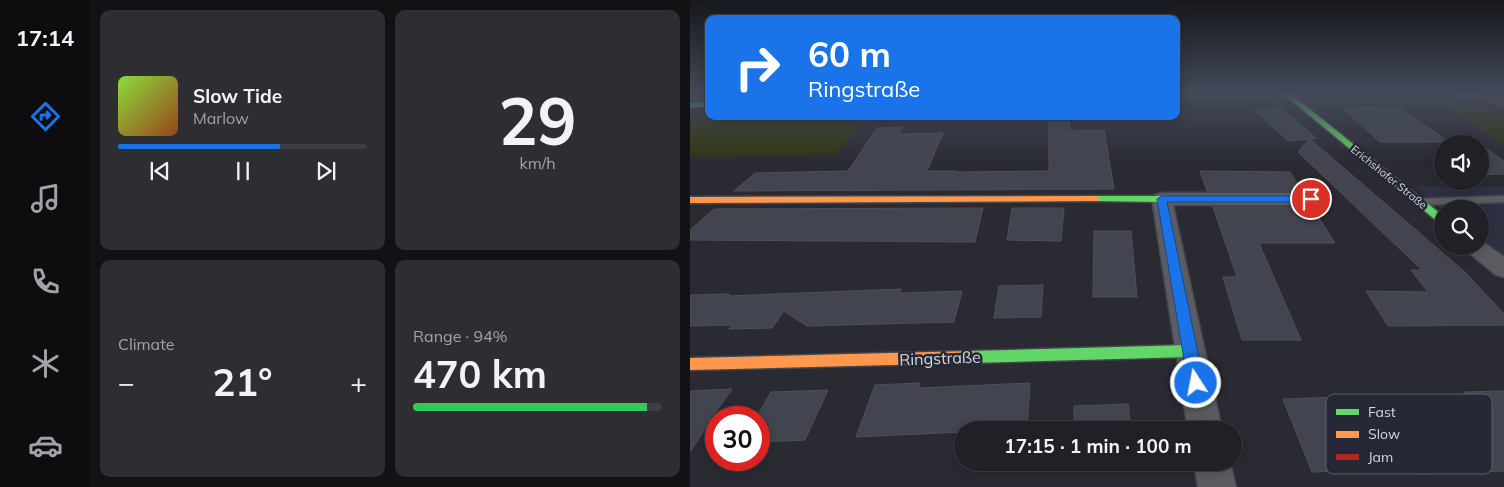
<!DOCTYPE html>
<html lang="en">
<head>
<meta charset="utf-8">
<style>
  body { margin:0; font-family:Mulish,sans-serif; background:#2d2d32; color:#f1f3f6; height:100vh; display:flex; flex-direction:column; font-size:19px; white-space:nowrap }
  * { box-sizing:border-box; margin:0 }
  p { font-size:16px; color:#a2a3a7 }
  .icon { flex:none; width:28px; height:28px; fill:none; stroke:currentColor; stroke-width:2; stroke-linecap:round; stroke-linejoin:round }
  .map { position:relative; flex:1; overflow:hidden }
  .side { display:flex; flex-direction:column; gap:10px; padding:10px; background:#121215; width:600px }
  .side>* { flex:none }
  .top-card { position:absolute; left:15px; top:15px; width:475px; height:105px; border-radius:10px; box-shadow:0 2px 12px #0003,0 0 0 1px #3d3e43; background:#1a73e8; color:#fff; overflow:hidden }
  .buttons { position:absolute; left:744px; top:135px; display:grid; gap:10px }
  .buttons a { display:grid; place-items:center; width:55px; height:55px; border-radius:50%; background:#202026; box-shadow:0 2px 12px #0003,0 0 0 1px #3d3e43; font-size:25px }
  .speed { position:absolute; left:15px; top:406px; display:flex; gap:10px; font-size:25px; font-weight:700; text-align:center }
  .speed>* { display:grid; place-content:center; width:65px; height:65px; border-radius:50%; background:#202026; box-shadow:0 2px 12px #0003,0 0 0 1px #3d3e43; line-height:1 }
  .speed .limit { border:8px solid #d22; background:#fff; color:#111 }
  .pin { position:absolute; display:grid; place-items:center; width:42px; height:42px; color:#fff; margin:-21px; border:2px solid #fff; border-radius:50%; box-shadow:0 1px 5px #0007 }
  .me { position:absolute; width:55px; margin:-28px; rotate:349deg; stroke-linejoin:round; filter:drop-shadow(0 0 4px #0008) }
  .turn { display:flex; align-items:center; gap:18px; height:105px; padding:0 20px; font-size:22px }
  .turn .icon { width:65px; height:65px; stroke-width:2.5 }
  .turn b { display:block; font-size:35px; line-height:42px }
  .big { font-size:38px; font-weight:700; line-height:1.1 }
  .side .widget { flex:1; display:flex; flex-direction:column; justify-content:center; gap:8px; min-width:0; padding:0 18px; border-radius:10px; background:#2d2d32 }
  .side .dial { align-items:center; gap:0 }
  .dial b { font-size:65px; line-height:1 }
  .song { display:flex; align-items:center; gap:15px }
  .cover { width:60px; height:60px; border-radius:8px; background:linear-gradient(135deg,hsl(90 70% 55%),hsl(20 70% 35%)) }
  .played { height:5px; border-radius:2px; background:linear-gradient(90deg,#1a73e8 65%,#3d3e43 65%) }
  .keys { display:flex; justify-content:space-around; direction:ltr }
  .heat { display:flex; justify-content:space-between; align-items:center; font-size:28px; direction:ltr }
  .charge { height:8px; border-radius:4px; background:linear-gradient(90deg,#34c759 94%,#3d3e43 0) }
  .side .tiles { flex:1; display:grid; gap:10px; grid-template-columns:repeat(2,1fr) }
  .trip { position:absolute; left:264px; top:421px; width:288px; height:50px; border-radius:25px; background:#202026; box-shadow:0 2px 12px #0003,0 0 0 1px #3d3e43; font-weight:700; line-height:50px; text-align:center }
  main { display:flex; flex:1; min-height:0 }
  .tab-bar { display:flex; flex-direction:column; width:90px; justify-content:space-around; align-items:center; background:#0d0d0f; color:#a2a3a7 }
  .tab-bar .icon { width:35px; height:35px }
  .tab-bar .on { color:#1a73e8 }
  .tab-bar b { font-size:22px; color:#f1f3f6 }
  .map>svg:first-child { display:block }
  .built { fill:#2d3041 }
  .green { fill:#2f360d }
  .building { fill:#42444f; stroke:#4f5056 }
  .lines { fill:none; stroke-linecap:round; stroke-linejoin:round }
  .lane-casing { stroke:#45474d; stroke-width:3 }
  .street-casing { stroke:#45474d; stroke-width:3 }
  .fast-casing { stroke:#45474d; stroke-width:3 }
  .slow-casing { stroke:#45474d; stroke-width:3 }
  .jam-casing { stroke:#45474d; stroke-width:3 }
  .path { stroke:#5b5c61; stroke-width:2; stroke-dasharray:2 2.5; stroke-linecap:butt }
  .lane { fill:#5b5c62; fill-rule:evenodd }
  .street { fill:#5b5c62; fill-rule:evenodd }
  .fast { fill:#63d668; fill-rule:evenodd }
  .slow { fill:#ff974d; fill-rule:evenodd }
  .jam { fill:#b3261e; fill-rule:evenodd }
  .route { fill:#1a73e8; stroke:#114b97 }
  .labels { text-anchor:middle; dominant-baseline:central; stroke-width:5; stroke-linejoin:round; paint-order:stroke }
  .far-street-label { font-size:11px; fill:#d5d7df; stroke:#262835 }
  .near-street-label { font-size:16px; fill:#d5d7df; stroke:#262835 }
  .key { fill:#262835; stroke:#5b5d68; stroke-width:1 }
  .key-label { font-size:14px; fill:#d5d7df }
</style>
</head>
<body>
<main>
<nav class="tab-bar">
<b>17:14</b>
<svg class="icon on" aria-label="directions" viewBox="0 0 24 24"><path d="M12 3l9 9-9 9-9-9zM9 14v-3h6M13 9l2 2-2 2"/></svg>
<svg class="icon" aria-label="music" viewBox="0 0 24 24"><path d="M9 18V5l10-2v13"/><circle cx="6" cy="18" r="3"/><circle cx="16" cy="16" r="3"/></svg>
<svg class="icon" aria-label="phone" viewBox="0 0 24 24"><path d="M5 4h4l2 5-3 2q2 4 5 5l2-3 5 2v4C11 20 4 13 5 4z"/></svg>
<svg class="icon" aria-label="climate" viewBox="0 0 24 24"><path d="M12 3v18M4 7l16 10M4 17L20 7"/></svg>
<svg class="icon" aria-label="car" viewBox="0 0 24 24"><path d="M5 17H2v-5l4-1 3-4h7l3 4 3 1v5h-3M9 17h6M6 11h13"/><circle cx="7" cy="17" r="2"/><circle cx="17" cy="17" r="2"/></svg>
</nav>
<section class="side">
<div class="tiles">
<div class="widget">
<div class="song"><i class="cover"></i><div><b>Slow Tide</b><p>Marlow</p></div></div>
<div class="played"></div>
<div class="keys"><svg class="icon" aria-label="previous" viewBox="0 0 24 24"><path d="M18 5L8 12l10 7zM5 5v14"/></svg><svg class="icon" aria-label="pause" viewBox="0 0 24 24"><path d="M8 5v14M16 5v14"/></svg><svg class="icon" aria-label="next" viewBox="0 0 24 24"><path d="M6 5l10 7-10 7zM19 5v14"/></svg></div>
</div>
<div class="widget dial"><b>29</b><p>km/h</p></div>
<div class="widget"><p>Climate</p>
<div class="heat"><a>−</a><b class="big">21°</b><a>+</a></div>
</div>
<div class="widget"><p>Range · 94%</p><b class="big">470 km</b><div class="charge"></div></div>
</div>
</section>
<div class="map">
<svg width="814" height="487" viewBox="0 0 814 487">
  <rect width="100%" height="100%" fill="#2a2b32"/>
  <!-- built -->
  <path class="built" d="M724,186H814V258L790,239V209H752Z"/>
  <!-- green -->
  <path class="green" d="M752,103L814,113V145Z
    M0,116L19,115L176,116L147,154L0,156Z"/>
  <!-- building -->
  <path class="building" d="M709,107L759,142H690L653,108Z
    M591,108L626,138L620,139L775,272L814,314V325L698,326L676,291L738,292L721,270H732L608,152L619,139L598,141L565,110Z
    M359,116H379L380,131L414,130L424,189L44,191L65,173L158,171L187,128L213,127L209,134L253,133L237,171H266V172L359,171Z
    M790,144L814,161V174L790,175Z
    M510,171L600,172L612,191H517Z
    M523,207H622L645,243H569L611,340H552L533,277H547Z
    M293,208L285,242L0,240V230L24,209Z
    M322,208H374L371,241L317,240Z
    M404,231H441L447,297H403Z
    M353,285L351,317L304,318L309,286Z
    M211,289L209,293L272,291L264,322L117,326L94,311L82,328L39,329L42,325L0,326V295L39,294L38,296Z
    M230,383L229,388L340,383L337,430H272V432L166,437L185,385Z
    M42,389L28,409L0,452V391Z
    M138,390L115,440L69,442V413L81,392Z
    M814,391V471L729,474L725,468L622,472L593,399L684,396L686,400L777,397L774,392Z
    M438,404L441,430H384V406Z"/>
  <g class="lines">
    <defs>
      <path id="lane" d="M814,196V202L730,205L725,202L730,199Z"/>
      <path id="street" d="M472,193H621L628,195L631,199L628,203L621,205H483L532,430H498L462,199L465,195Z
        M790,240L814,257V277L806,275L777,251L774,246H790Z
        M504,462H540L546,487H508Z"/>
      <path id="fast" d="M595,95H602L752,215V223L748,222Z
        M0,103H19V107H0Z
        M405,196H472L477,199L472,202L401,201L400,199L401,197Z
        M499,345L504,347L506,351L504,355L499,357L280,363L275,361L273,357L275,353L280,351Z"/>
      <path id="slow" d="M405,196L409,197L410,199L409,201L0,203V197Z
        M280,351L285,353L287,357L285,361L280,363L0,370V358Z"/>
      <path id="jam" d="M770,95H783L814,101V105Z"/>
    </defs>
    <!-- lane casing -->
    <use href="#lane" class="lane-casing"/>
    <!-- street casing -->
    <use href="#street" class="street-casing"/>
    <!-- fast casing -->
    <use href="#fast" class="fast-casing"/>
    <!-- slow casing -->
    <use href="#slow" class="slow-casing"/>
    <!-- jam casing -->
    <use href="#jam" class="jam-casing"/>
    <!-- path -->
    <path class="path" d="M486,99L578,97"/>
    <!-- lane -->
    <use href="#lane" class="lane"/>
    <!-- street -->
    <use href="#street" class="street"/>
    <!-- fast -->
    <use href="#fast" class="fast"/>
    <!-- slow -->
    <use href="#slow" class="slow"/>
    <!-- jam -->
    <use href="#jam" class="jam"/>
  </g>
  <!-- sky -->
  <linearGradient id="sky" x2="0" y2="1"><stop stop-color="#17181c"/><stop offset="0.58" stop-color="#444a5a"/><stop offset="1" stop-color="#444a5a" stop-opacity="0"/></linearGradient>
  <rect width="814" height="163" fill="url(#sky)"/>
  <!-- route -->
  <path class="route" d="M472,196H621L626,199L621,202H477L514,383L511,387L506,390L500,387L498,383L467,199Z"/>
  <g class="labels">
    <!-- far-street labels -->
    <g class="far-street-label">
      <text transform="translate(699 177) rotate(39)">Erichshofer Straße</text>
    </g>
    <!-- near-street labels -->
    <g class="near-street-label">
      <text transform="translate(250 358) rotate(-2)">Ringstraße</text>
    </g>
  </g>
  <!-- legend -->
  <rect x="636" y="394" width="166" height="80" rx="8" class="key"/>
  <rect x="646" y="409" width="23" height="6" fill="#63d668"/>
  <rect x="646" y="431" width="23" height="7" fill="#ff974d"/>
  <rect x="646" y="454" width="23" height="6" fill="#b3261e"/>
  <g class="key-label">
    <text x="678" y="417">Fast</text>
    <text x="678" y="439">Slow</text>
    <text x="678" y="462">Jam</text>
  </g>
</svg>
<div class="buttons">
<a><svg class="icon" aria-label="sound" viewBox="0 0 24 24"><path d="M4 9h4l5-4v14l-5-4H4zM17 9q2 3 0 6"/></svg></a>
<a><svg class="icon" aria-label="search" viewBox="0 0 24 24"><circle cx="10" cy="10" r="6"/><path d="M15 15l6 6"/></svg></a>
</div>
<div class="speed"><div class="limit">30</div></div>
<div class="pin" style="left:621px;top:199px;background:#d93025"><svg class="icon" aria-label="arrive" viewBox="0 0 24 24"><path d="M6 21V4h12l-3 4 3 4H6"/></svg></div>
<svg class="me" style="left:506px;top:383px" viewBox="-20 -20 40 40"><circle r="17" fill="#1a73e8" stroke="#fff" stroke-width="3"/><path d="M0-11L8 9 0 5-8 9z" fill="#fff"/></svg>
<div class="trip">17:15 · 1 min · 100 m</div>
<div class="top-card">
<div class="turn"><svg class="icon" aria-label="right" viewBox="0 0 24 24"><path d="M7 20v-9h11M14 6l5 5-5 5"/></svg><div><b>60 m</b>Ringstraße</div></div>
</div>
</div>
</main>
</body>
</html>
